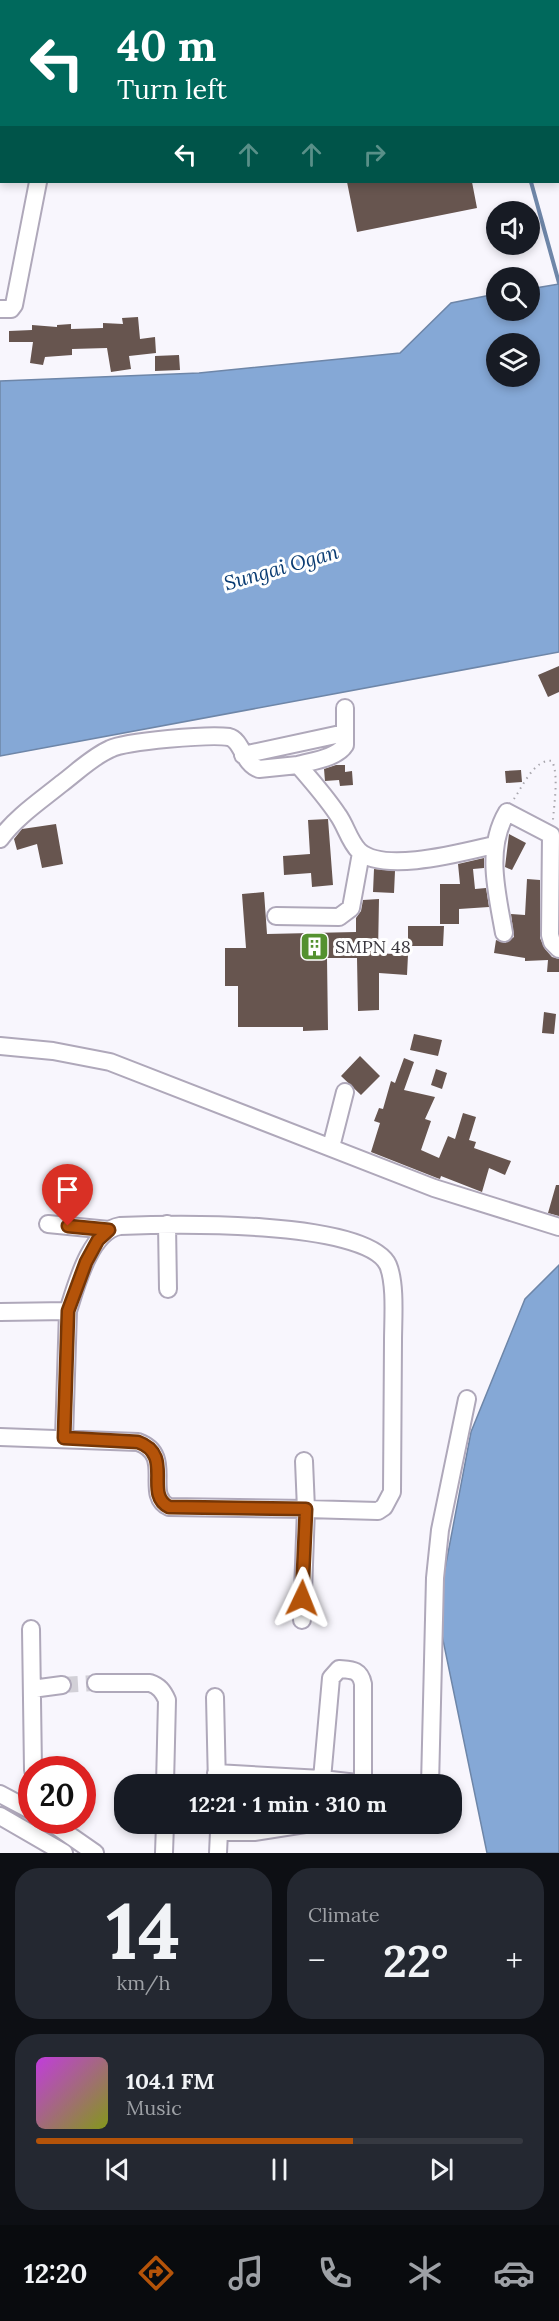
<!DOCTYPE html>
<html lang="en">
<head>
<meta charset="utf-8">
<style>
  body { margin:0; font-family:Lora,serif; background:#242831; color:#f1f3f6; height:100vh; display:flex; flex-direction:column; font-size:22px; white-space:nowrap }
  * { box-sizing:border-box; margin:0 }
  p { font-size:20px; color:#9ea1a6 }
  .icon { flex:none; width:33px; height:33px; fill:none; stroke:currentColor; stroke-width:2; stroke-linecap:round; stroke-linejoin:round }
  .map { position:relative; height:1853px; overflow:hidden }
  .panel { display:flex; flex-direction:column; gap:15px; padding:15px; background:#0d0f14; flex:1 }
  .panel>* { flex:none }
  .hud { position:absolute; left:0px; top:0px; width:560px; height:183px; box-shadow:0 3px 9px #0003; background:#00695c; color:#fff; overflow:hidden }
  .controls { position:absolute; left:486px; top:201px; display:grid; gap:12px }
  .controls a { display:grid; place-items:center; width:54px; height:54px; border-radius:50%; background:#171b24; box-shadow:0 3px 9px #0003; font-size:30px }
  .speed { position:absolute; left:18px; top:1756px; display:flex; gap:12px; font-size:30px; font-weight:700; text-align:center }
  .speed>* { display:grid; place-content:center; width:78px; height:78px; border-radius:50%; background:#171b24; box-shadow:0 3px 9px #0003; line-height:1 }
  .speed .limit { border:9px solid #d22; background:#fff; color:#111 }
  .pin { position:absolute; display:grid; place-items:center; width:51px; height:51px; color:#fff; margin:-62px -26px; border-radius:50% 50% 50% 0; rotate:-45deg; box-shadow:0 0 6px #0007 }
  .pin .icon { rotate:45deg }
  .me { position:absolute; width:66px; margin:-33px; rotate:2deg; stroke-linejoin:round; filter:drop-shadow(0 0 4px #0008) }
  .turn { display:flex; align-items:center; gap:21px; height:126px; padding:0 18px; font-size:27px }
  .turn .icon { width:78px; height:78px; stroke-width:2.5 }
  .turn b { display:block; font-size:42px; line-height:51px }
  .lanes { display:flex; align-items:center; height:57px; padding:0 18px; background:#0003; justify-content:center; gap:30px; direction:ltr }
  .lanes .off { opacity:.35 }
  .big { font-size:45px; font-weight:700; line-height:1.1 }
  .panel .tile { flex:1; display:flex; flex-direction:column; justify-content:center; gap:9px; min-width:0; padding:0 21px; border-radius:24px; background:#242831 }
  .panel .dial { align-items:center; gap:0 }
  .dial b { font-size:78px; line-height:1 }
  .song { display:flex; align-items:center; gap:18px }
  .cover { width:72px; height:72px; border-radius:9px; background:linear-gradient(135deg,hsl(290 70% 55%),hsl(70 70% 35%)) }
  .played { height:6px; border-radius:3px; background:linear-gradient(90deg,#b45309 65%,#363941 65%) }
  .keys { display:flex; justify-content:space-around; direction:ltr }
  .heat { display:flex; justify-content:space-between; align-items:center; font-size:33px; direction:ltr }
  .panel .tiles { flex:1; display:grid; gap:15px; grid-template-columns:1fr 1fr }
  .tile:last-child { grid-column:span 2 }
  .trip { position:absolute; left:114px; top:1774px; width:348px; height:60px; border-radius:24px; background:#171b24; box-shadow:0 3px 9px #0003; font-weight:700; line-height:60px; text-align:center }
  .menu { display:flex; height:96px; justify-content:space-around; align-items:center; background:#090b0e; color:#9ea1a6 }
  .menu .icon { width:42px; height:42px }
  .menu .on { color:#b45309 }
  .menu b { font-size:27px; color:#f1f3f6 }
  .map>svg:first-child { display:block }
  .water { fill:#85a8d6; stroke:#6e86a8; stroke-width:1.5; fill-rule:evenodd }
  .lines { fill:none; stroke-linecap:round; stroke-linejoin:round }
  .stream { stroke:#6e86a8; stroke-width:4 }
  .building { fill:#67554f }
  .minor-tunnel { stroke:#d2d0d7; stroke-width:16; stroke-dasharray:16 8; stroke-linecap:butt }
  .minor-casing { stroke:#afa8ba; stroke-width:20 }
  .path { stroke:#a8a6ad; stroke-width:2; stroke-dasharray:1.5 4.5; stroke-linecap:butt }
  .minor { stroke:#fff; stroke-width:16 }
  .route-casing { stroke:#753606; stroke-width:15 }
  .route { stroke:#b45309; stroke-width:10 }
  .labels { text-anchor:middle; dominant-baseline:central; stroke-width:6; stroke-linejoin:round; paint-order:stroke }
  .poi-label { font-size:18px; fill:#3a373e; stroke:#fff; text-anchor:start }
  .water-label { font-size:20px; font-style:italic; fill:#0a3c73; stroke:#fff }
</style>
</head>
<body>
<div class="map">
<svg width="559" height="1853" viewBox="0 0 559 1853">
  <rect width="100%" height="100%" fill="#f8f6fd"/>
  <!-- water -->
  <path class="water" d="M559,284V652L0,756V381L199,373L400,353L451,303L496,294V310H530V289ZM496,344H530V376H496Z
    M559,1265V1853H487L437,1611L471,1432L525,1299Z"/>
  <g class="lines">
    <!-- stream -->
    <path class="stream" d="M481,0L482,2
      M531,182L559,283"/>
  </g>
  <!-- building -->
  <path class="building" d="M347,182H472L477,208L357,232Z
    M138,317L140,339L155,337L156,353L129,356L131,369L111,372L107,348L72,349V355L45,357L43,365L30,363L33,342H9V331L32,330V325L57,327V325L71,324V329L103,328V323L123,324L122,318Z
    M179,355L180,370L155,371V356Z
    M559,666V692L548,697L538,675Z
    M336,765H345V772L352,771L353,785L340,786L339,780L325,781L324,769Z
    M521,770L522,782L506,783L505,771Z
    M328,819L333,885L312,887L311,873L284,875L283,856L310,854L308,820Z
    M56,824L63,864L42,868L37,844L17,850L14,839L22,829Z
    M509,834L526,843L512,870L505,867Z
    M484,858V868L473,869L475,889L486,888L489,907L459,909V924H440V884H460L458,864Z
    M374,869L395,871L394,893L373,892Z
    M527,879L540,880V938L545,949L552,957L559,959V972H547L548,960L525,961V958L494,953L496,940L505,943L514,937L511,914L525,915Z
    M264,892L267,934L356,932V918L361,911L363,900L379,899L378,953L408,955L407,975L379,973V1010L358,1011L357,958H327L328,1030L303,1031V1027H238V986H225V948H246L242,894Z
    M408,926H444L443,946H408Z
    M544,1012L556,1014L554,1034L542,1033Z
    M414,1034L442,1040L438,1056L410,1050Z
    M360,1056L380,1076L361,1095L341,1076Z
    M404,1058L414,1062L404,1090L435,1097L425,1119L431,1121L421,1150L439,1158L448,1136L455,1139L463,1113L476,1117L469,1140L476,1142L474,1148L511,1161L505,1175L489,1168L482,1192L441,1176L440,1179L437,1178L371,1152L380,1123L374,1121L379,1108L383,1109L391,1081L395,1083Z
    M436,1069L447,1073L442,1089L431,1085Z
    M556,1185H559V1216L548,1213Z"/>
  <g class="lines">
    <!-- minor-tunnel -->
    <path class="minor-tunnel" d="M62,1685L96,1683"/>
    <defs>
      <path id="minor" d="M400,2L408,0
        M0,309H11L14,305L38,182
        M243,755L345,733
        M298,765C312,761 337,758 345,745V708
        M0,839C16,817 40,801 61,784C77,772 92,757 110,749C126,741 210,734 229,737C242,740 243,764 259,769L298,765C312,781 326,797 338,815C346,826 349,841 359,851C384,874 463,852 494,845
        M276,916L339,917L351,908L361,853
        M504,933C497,893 485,849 507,812L551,835L550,935L552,942L559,949
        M0,1046L53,1051L110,1062L434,1188L559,1227
        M331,1147L345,1092
        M48,1224L109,1230
        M167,1224L168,1289
        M0,1312L68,1311C76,1286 90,1231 120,1226C166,1224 367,1219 388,1265C396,1284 393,1320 393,1341C393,1391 392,1442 392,1492L384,1507L378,1511L306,1509L302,1620
        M0,1437L138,1442C175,1455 143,1495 169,1507L306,1509L304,1461
        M64,1438L68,1311
        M31,1629L33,1770
        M96,1683H150C159,1686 163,1691 167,1700L165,1785
        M32,1689L62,1685
        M215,1697L217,1785
        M216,1773L322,1779L331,1678L339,1669C351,1670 360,1669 363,1684V1778L357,1783L322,1779
        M430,1785L435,1578L440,1530L467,1399
        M0,1794L32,1811
        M0,1816L64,1853
        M49,1821L95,1853
        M164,1853L165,1824
        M218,1853L219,1832H254L305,1824"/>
    </defs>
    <!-- minor casing -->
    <use href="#minor" class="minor-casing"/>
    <!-- path -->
    <path class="path" d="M514,799C522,787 535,758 552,761C559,775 554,804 553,820"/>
    <!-- minor -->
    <use href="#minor" class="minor"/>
  </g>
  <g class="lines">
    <defs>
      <path id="route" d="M68,1226L109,1230L98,1240L86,1262L68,1311L64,1438L138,1442C175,1455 143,1494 169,1507L306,1509L302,1598"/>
    </defs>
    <!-- route casing -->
    <use href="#route" class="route-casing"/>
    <!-- route -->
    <use href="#route" class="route"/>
  </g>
  <!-- icons -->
  <defs>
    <symbol id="building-square" viewBox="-11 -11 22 22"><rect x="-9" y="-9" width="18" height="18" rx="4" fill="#549130" stroke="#fff"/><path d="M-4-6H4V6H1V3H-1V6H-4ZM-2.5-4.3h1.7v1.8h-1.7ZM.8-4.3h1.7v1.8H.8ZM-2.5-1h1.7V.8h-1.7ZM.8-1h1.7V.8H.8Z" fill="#fff"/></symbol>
  </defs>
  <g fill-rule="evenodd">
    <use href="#building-square" x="298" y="930" width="33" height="33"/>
  </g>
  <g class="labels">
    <!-- poi labels -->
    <g class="poi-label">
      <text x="335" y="946">SMPN 48</text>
    </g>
    <!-- water labels -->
    <g class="water-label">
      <text transform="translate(281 567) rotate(-16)">Sungai Ogan</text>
    </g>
  </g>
</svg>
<div class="controls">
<a><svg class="icon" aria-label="sound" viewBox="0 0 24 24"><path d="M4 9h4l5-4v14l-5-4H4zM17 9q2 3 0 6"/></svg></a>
<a><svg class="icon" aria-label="search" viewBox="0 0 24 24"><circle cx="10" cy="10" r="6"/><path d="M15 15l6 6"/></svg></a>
<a><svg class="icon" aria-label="layers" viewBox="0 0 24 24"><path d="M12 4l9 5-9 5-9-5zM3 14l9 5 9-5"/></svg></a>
</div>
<div class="speed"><div class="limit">20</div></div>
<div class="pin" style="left:68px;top:1226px;background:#d93025"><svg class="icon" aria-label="arrive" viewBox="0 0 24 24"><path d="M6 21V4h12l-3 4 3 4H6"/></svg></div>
<svg class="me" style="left:302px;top:1598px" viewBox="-20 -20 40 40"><path d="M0-17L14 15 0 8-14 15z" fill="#b45309" stroke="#fff" stroke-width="4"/></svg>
<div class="trip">12:21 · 1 min · 310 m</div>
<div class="hud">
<div class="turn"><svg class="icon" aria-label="left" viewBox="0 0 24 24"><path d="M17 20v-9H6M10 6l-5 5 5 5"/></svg><div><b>40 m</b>Turn left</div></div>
<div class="lanes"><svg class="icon" aria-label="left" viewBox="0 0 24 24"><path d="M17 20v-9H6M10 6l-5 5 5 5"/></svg><svg class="icon off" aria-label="ahead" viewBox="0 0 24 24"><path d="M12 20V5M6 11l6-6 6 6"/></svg><svg class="icon off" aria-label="ahead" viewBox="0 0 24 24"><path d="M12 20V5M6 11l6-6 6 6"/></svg><svg class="icon off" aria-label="right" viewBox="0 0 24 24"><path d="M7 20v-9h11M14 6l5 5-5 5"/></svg></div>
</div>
</div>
<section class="panel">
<div class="tiles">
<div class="tile dial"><b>14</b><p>km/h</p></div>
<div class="tile"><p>Climate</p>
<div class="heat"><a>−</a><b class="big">22°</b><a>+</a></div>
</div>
<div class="tile">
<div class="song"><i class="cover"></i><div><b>104.1 FM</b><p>Music</p></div></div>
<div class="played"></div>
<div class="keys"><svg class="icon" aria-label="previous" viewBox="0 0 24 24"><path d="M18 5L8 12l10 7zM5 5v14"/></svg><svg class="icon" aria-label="pause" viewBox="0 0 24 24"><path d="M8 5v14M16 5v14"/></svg><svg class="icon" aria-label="next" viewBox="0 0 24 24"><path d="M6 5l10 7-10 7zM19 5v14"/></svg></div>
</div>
</div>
</section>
<nav class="menu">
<b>12:20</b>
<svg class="icon on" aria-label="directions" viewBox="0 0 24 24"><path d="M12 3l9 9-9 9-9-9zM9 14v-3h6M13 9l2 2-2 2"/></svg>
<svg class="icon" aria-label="music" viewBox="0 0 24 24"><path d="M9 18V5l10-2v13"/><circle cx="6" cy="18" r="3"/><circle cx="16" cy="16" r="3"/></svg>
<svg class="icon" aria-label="phone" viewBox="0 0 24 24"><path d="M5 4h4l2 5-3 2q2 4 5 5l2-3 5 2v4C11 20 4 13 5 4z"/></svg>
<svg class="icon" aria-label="climate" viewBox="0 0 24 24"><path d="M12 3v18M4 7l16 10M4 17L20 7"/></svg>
<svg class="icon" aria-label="car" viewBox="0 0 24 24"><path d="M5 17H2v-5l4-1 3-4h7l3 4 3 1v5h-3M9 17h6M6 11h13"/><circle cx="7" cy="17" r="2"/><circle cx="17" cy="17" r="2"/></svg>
</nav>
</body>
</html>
